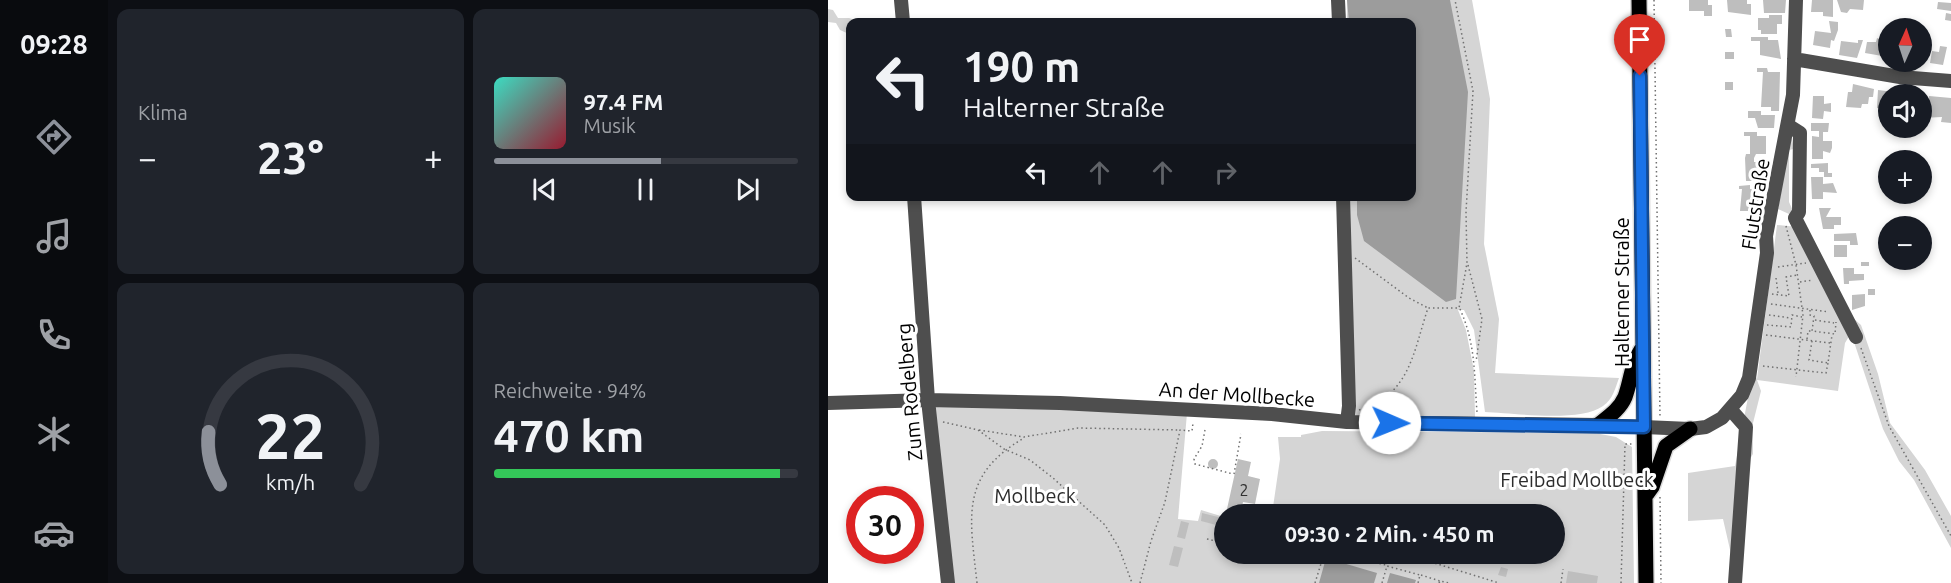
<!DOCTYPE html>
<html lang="de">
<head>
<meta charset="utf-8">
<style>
  body { margin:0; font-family:Ubuntu,sans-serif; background:#20242c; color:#f1f3f6; height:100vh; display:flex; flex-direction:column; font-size:22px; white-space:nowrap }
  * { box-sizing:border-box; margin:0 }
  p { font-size:20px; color:#9ea1a6 }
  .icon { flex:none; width:33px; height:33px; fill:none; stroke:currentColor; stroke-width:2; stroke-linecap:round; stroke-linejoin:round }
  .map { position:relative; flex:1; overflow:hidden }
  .side { display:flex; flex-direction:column; gap:9px; padding:9px; background:#0d0f14; width:720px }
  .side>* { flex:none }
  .banner { position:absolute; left:18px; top:18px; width:570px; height:183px; border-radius:12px; box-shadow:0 3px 9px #0003; background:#171b24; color:#f1f3f6; overflow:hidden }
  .needle { width:39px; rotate:3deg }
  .buttons { position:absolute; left:1050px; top:18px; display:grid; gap:12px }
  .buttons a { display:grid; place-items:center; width:54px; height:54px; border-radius:50%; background:#171b24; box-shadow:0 3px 9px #0003; font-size:30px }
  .speed { position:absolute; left:18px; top:486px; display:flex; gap:12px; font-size:30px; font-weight:700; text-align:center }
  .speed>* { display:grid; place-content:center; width:78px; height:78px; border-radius:50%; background:#171b24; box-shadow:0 3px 9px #0003; line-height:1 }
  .speed .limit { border:9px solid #d22; background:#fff; color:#111 }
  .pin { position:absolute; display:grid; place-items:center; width:51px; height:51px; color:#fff; margin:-62px -26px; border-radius:50% 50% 50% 0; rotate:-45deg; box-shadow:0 0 6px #0007 }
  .pin .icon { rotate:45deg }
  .me { position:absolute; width:66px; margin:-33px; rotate:91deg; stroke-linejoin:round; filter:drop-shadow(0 0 4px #0008) }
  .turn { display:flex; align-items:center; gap:21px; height:126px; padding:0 18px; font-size:27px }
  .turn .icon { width:78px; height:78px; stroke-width:2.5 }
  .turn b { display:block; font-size:42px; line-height:51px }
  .lanes { display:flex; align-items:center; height:57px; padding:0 18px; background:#0003; justify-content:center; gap:30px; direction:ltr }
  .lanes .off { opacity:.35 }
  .big { font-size:45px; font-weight:700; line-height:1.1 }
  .side .tile { flex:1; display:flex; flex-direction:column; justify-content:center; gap:9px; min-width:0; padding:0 21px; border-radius:12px; background:#20242c }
  .side .dial { align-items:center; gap:0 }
  .dial svg { height:156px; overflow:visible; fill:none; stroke:#363941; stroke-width:7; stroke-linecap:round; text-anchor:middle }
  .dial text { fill:#f1f3f6; stroke:none }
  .song { display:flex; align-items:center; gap:18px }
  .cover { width:72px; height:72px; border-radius:9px; background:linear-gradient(135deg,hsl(170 70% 55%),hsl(350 70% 35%)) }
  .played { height:6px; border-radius:3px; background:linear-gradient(90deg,#8c9099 55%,#363941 55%) }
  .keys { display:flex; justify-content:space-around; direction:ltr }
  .heat { display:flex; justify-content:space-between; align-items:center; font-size:33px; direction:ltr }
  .charge { height:9px; border-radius:4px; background:linear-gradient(90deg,#34c759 94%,#363941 0) }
  .side .tiles { flex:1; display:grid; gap:9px; grid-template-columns:repeat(2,1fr) }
  .trip { position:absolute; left:386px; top:504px; width:351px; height:60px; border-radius:30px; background:#171b24; box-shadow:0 3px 9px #0003; font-weight:700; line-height:60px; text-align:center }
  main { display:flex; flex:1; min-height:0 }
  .menu { display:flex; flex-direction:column; width:108px; justify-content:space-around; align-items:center; background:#090b0e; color:#9ea1a6 }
  .menu .icon { width:42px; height:42px }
  .menu .active { color:#8c9099 }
  .menu b { font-size:27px; color:#f1f3f6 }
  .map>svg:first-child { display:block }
  .green { fill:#d5d5d5 }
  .water { fill:#9c9c9c }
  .building { fill:#bebebe }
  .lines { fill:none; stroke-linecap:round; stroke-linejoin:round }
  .major-casing { stroke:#dbdbdb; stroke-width:18 }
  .path { stroke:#707070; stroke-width:1.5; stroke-dasharray:1.5 3; stroke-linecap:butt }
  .minor { stroke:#4e4e4e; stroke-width:14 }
  .major { stroke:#000; stroke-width:15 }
  .route-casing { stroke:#114b97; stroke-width:15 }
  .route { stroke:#1a73e8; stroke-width:10 }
  .labels { text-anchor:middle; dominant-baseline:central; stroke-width:6; stroke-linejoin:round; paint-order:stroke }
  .number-label { font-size:16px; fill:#303030 }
  .street-label { font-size:20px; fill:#000; stroke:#fff }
  .park-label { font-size:20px; fill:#2c2c2c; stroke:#fff }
</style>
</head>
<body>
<main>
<nav class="menu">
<b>09:28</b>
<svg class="icon active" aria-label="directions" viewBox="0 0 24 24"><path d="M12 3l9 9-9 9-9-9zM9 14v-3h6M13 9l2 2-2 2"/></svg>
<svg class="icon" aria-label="music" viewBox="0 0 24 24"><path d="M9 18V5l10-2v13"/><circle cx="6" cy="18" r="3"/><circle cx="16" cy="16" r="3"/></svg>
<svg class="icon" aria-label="phone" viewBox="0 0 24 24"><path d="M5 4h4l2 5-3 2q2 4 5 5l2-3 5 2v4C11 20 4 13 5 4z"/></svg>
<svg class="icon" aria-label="climate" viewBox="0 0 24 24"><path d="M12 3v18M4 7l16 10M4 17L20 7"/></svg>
<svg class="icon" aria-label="car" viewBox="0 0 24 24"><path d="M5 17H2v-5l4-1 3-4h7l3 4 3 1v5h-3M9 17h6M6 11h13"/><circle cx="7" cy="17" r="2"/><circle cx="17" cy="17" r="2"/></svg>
</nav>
<section class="side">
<div class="tiles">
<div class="tile"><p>Klima</p>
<div class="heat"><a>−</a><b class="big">23°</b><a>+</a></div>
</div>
<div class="tile">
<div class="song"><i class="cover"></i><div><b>97.4 FM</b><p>Musik</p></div></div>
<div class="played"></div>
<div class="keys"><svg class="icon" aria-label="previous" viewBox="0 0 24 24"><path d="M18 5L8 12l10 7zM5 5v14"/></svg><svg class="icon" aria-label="pause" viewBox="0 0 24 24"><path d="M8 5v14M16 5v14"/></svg><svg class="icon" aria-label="next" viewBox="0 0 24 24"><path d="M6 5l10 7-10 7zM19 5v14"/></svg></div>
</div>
<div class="tile dial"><svg viewBox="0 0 100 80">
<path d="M14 69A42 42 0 1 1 86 69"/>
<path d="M14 69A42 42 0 0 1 8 42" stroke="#8c9099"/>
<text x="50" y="56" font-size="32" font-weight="700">22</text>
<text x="50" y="72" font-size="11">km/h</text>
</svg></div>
<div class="tile"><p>Reichweite · 94%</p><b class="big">470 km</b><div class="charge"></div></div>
</div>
</section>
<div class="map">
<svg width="1123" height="583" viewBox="0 0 1123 583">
  <rect width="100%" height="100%" fill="#fff"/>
  <!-- green -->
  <path class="green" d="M519,0H644L662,99L656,244L671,319L667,373L791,378C787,389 785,399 775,406C752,423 686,413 657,412L646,330L636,310H630L638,330L646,371L647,417L524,419L521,197L584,196V22H519Z
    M0,9L5,10L10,18H21L34,22H22L21,34L12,30L8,23L0,22Z
    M963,134L966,149L961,150V202L965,211L961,214L950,209Z
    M949,225L970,227L1009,304L1033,325L1050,374L1062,423L1097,470L1123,516V548L1086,480L1071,461L1055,429L1023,333L1017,343L1010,391L929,380L933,391L925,423V454L914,472L903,554L895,519L860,521V473L907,466L925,371L929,379Z
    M109,405L359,413L350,519L370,521L373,510L396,517V554H726V514H444L452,459L450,437H473V435L494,431L767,433L788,437L804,447L806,583H124L106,411Z"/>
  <!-- water -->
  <path class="water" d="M519,0H622L640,92L628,299L618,302L536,241L529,215V197L584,196V22H521Z
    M498,558L549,573L546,583H491Z
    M562,573L588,580L587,583H559Z"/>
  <!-- building -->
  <path class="building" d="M861,0H880V5H884V16H876V11H861Z
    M899,0H919V4H923V15L900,12Z
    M935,0H958L957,13H936Z
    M984,0H1005V17L995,16V12H983Z
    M1009,0H1036L1035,10L1022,9L1019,13L1013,12Z
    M1110,2L1123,3V11L1109,9Z
    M1118,13L1123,14V21L1117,20Z
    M941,15H954V24H949V34H933V30H930V18H941Z
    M1001,21L1010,22V30L1006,41L1003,40L1002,48L985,45L987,31L1003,33Z
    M897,29H903L904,37H898Z
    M923,37H940V40H950L953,59L932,55V41H923Z
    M1049,38L1060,43V57L1037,53L1039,42H1048Z
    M1030,40H1035L1029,58L1011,55L1013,41L1030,43Z
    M1098,43H1103L1102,52L1097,51Z
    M1112,46L1119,47L1115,65L1102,63L1104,51L1111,52Z
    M897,52H906V59H897Z
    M929,68H939L940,72H952L951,111H943V107H933L935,72H929Z
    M897,82H905V90H897Z
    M1025,84L1046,89L1045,97H1041L1040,104H1034L1033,108L1018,107L1020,92H1024Z
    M1050,90L1066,92V94H1060V106L1055,105L1054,109L1049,108Z
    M985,96H996V104L1003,103V112L996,111L995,119L984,118Z
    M1101,96L1123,98V123L1113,122L1114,117L1094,118V107L1100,108Z
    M920,111H933V115H947L946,128H930L927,118H920Z
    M983,123H1001L1000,132H995V141H1004V148L1002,153L995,151V159H984V136L991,137V131H983Z
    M916,132H929V136H938V154H928L926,158V162H934V181H918L917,158L918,154H922V136H916Z
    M1000,163V173H1004V177H996V172H991V168H983V164Z
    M983,177H995V184L1005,183L1009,193L995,192V199H984Z
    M922,185V189H930L931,207H922V211H912L914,189H911V186Z
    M991,208H1003L998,217H1013V225H1006V229H995Z
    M1028,233L1030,245H1022V241H1006V234Z
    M1006,245H1019V257H1006Z
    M1033,262H1041V266H1033Z
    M1015,268H1026V274H1036V280L1021,281V284H1016Z
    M1040,289H1047V295H1040Z
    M1037,294V306L1024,310V295Z
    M410,459L423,462L420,476L432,479L427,504L415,502L413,512L399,509Z
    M380 464a5 5 0 1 1 10 0a5 5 0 1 1-10 0Z
    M374,513L394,518L392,526L373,521Z
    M353,521L361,523L357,539L349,537Z
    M346,546L355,548L350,567L341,565Z
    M617,554H627L624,559L616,556Z
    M673,567L680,569L678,577L670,575Z
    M740,571L770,576L769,583H738Z"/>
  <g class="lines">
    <defs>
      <path id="major" d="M811,0L818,583
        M770,425C780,417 792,409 797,397C803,381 803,365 813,350
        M819,494L824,487L838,446L862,429"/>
    </defs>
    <!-- major casing -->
    <use href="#major" class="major-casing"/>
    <!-- path -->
    <path class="path" d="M826,0L832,417
      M958,226L968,265L975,315L968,377
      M527,258L581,298L600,308
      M640,265L654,319L648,362
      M950,267L978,263
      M948,278L950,293
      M972,282L985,280
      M944,294L961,296L958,277L970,275
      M943,304L1001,312
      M632,309C648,345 646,374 649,412
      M982,310V315L986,316L984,331L1007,334L1008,322
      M941,315L963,318
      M987,320L1006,323
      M939,325L963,327L964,315L974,317
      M938,335L1002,343
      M979,339L980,331H984
      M984,341L981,360L1000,363L1004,335
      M1033,348L1061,426L1123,536
      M935,366L998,373L1000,363
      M531,410C582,395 585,353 600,308H631L639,263L638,212L645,91L627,0
      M115,422L150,430L176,449L202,460L225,478L277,525L291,548L304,583
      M151,430L196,437L250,428L352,430
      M377,430L374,446L366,459L367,464L405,474
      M406,474L413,434
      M832,497L833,583
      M379,539L396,543
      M512,554L558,565
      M577,554L671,583
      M458,558L459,554
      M558,564L561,554
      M593,575L612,581
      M149,583C142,517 131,476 196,438
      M312,583L323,541L337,502L352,430L364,431L365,423
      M487,583L496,554
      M554,583L559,566L592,575L590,583
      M611,583L612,581L621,583
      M733,583L735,569
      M793,583L797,444H804"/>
    <!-- minor -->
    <path class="minor" d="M73,0L75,22
      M510,0L511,22
      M966,59L1072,77L1123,81
      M961,126L972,133L971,212L967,218
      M86,196L100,400L120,583
      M515,196L521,406L519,422
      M967,218L1028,337
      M0,403L100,400L232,403L444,414L519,422L770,425L862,429L878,427L894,418L914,395L921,378L939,253L938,236L965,95L968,0
      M903,410L918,427L907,583"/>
    <!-- major -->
    <use href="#major" class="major"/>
  </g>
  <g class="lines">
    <defs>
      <path id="route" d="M562,423L816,427L812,76"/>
    </defs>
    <!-- route casing -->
    <use href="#route" class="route-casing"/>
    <!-- route -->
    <use href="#route" class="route"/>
  </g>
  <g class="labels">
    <!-- number labels -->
    <g class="number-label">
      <text x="416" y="490">2</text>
    </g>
    <!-- street labels -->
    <g class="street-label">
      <text transform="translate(927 204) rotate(-81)">Flutstraße</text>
      <text transform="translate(793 292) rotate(-90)">Halterner Straße</text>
      <text transform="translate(81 392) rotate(-95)">Zum Rodelberg</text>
      <text transform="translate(409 394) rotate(4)">An der Mollbecke</text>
    </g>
    <!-- park labels -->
    <g class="park-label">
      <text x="749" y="479">Freibad Mollbeck</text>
      <text x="207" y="495">Mollbeck</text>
    </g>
  </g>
</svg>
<div class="buttons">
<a><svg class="needle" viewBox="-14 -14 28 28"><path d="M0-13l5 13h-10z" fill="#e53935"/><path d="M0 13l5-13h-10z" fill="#9ea1a6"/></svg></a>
<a><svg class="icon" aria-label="sound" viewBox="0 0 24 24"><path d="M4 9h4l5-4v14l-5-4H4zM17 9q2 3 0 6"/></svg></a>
<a>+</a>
<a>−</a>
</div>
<div class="speed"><div class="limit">30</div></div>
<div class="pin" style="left:812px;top:76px;background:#d93025"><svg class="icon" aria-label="arrive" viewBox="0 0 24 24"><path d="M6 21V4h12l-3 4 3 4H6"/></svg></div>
<svg class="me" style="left:562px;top:423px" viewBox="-20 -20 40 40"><circle r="19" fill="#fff"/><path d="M0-13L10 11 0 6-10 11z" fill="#1a73e8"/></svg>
<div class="trip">09:30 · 2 Min. · 450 m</div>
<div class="banner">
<div class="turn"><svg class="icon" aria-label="left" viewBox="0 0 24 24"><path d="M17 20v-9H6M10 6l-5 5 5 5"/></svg><div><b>190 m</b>Halterner Straße</div></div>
<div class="lanes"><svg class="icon" aria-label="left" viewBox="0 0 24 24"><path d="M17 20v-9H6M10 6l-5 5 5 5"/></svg><svg class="icon off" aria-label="ahead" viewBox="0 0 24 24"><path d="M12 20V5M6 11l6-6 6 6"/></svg><svg class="icon off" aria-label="ahead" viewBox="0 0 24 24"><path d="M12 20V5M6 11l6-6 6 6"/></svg><svg class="icon off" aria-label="right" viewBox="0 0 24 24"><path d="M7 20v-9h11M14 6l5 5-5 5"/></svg></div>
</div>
</div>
</main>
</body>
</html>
